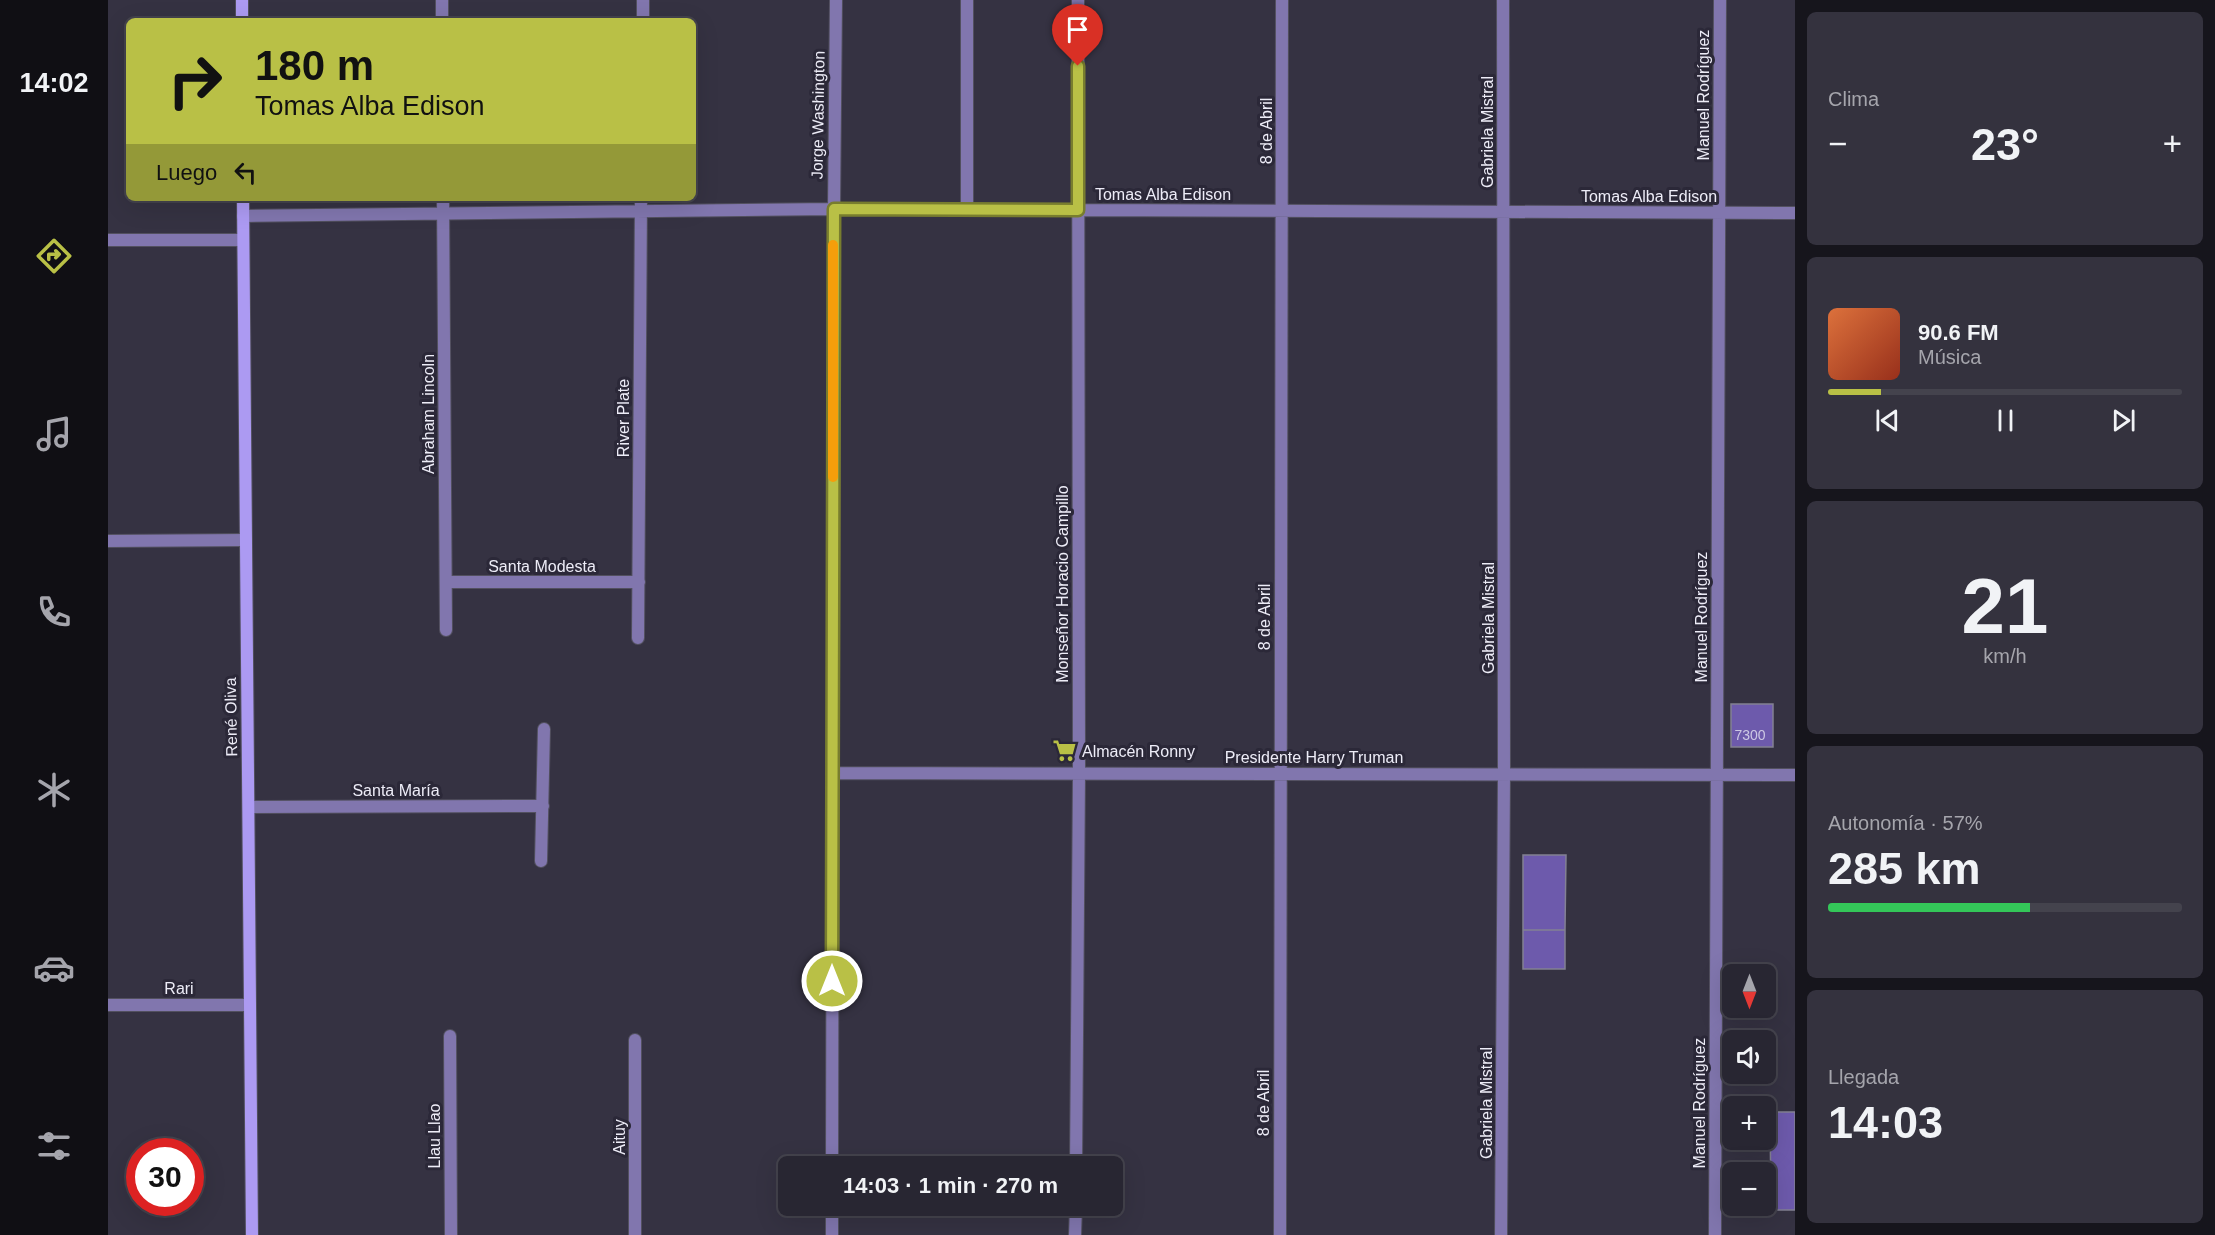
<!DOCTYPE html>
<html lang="es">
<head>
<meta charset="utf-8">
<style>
  body { margin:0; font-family:Arial,sans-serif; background:#34323e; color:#f1f3f6; height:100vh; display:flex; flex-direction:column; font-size:22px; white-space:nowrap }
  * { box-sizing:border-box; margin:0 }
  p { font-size:20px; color:#a5a5ac }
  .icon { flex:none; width:33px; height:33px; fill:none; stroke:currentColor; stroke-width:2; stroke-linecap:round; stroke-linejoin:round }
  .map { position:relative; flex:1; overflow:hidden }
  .panel { display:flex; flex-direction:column; gap:12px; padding:12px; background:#16151c; width:420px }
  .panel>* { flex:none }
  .top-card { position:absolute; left:18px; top:18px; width:570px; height:183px; border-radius:9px; box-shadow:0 6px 24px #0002,0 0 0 2px #44434d; background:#b9c046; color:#111; overflow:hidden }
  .needle { width:39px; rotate:180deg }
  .controls { position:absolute; left:1614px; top:964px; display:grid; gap:12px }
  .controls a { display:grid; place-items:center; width:54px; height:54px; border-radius:9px; background:#282632; box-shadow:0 6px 24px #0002,0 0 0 2px #44434d; font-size:30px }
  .speed { position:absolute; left:18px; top:1138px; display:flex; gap:12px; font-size:30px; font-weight:700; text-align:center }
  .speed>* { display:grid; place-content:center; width:78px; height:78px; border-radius:50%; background:#282632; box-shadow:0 6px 24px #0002,0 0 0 2px #44434d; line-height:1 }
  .speed .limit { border:9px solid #d22; background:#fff; color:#111 }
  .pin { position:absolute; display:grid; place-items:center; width:51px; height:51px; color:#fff; margin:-62px -26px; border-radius:50% 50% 50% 0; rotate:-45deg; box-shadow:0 0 6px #0007 }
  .pin .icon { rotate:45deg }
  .me { position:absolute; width:66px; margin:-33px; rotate:0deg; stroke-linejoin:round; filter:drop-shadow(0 0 4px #0008) }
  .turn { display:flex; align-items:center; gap:21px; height:126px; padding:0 30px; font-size:27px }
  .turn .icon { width:78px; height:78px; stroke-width:2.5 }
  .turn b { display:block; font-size:42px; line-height:51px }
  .then { display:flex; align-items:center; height:57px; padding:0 30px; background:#0003; gap:12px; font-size:22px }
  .big { font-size:45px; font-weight:700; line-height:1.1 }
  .panel .card { flex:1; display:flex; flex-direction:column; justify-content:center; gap:9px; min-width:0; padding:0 21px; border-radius:9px; background:#34323e }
  .panel .dial { align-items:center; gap:0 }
  .dial b { font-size:78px; line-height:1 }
  .song { display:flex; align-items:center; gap:18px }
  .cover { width:72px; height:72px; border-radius:9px; background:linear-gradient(135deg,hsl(20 70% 55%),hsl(10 70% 35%)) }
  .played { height:6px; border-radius:3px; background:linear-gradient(90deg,#b9c046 15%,#44434d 15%) }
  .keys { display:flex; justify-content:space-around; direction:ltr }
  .heat { display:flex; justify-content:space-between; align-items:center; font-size:33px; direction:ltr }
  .charge { height:9px; border-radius:4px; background:linear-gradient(90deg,#34c759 57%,#44434d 0) }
  .trip { position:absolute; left:670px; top:1156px; width:345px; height:60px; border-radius:9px; background:#282632; box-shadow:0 6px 24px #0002,0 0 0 2px #44434d; font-weight:700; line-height:60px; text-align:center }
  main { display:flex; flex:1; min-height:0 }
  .dock { display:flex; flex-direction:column; width:108px; justify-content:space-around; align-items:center; background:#100f14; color:#a5a5ac }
  .dock .icon { width:42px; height:42px }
  .dock .on { color:#b9c046 }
  .dock b { font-size:27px; color:#f1f3f6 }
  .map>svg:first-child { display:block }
  .building { fill:#6d5aac; stroke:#838193; stroke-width:1.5 }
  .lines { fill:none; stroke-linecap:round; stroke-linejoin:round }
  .street-casing { stroke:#52505f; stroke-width:14 }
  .secondary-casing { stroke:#52505f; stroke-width:14 }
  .street { stroke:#8176ae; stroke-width:12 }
  .secondary { stroke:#ac9af2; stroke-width:12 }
  .route-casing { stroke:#787d2e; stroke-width:15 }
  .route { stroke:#b9c046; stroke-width:10 }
  .slow { stroke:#f59e0b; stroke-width:10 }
  .labels { text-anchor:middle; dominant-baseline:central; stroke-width:6; stroke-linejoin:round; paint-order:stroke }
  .number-label { font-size:14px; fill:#cdc8e4 }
  .street-label { font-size:16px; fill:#edecf7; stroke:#2b2838 }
  .poi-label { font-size:16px; fill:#edecf7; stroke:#2b2838; text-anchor:start }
</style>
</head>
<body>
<main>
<nav class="dock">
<b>14:02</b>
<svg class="icon on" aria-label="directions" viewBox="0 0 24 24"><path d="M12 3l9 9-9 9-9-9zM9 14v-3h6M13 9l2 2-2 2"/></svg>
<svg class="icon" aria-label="music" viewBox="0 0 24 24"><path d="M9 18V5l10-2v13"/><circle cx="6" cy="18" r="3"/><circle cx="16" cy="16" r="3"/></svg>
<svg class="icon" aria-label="phone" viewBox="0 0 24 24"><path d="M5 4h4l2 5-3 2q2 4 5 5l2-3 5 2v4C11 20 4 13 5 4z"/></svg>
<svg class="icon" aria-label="climate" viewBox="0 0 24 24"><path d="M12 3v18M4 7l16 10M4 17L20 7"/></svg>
<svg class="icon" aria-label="car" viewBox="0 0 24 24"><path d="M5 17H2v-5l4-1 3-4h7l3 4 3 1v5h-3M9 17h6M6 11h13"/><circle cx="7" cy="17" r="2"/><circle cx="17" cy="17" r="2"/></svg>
<svg class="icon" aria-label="filters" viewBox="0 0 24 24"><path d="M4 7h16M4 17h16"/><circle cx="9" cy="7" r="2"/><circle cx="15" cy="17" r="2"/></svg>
</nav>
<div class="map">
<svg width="1687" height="1235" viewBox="0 0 1687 1235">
  <rect width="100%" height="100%" fill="#353242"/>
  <!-- building -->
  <path class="building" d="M1623,704H1665V747H1623Z
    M1415,855H1458L1457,930H1415Z
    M1415,930H1457V969H1415Z
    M1662,1112H1687V1210H1663Z"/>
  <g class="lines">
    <defs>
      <path id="street" d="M334,0V21
        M535,21V0
        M335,198L338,630
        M859,210V0
        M135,216L726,209L1687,213
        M0,240H135
        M0,541L138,540
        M338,582H531
        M530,638L533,198
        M724,773L1687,775
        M141,807L435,806
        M433,861L436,729
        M0,1005H142
        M342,1036L343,1235
        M527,1040V1235
        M724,1167L726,209L728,0
        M968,1167L971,773L970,0
        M724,1235V1206
        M967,1235L968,1206
        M1172,1235L1174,0
        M1393,1235L1396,774L1395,0
        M1607,1235L1612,0"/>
      <path id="secondary" d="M134,0V21
        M135,198L144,1235"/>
    </defs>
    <!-- street casing -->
    <use href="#street" class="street-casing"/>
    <!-- secondary casing -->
    <use href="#secondary" class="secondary-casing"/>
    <!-- street -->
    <use href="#street" class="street"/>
    <!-- secondary -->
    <use href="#secondary" class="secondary"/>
  </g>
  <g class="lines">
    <defs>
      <path id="route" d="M724,981L726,209L970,210V66"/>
    </defs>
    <!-- route casing -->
    <use href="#route" class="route-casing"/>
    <!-- route -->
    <use href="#route" class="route"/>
    <!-- slow -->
    <path class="slow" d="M725,477V245"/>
  </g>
  <!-- icons -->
  <defs>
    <symbol id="supermarket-bare" viewBox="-9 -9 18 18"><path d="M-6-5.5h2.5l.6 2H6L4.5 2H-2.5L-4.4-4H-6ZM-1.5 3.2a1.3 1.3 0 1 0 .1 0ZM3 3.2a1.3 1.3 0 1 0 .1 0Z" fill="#b9c046" stroke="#2b2838" stroke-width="2.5" paint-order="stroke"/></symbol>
  </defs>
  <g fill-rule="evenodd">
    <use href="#supermarket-bare" x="940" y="734" width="33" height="33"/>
  </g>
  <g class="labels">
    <!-- number labels -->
    <g class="number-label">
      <text x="1642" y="735">7300</text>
    </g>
    <!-- street labels -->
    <g class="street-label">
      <text transform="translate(1595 95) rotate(-90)">Manuel Rodríguez</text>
      <text transform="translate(710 115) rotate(-89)">Jorge Washington</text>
      <text transform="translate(1158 131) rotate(-90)">8 de Abril</text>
      <text transform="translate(1379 132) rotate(-90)">Gabriela Mistral</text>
      <text x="1055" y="194">Tomas Alba Edison</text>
      <text x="1541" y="196">Tomas Alba Edison</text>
      <text transform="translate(320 414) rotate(-90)">Abraham Lincoln</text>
      <text transform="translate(515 418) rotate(-90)">River Plate</text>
      <text x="434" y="566">Santa Modesta</text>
      <text transform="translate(954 584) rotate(-90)">Monseñor Horacio Campillo</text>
      <text transform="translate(1156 617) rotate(-90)">8 de Abril</text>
      <text transform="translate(1593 617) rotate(-90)">Manuel Rodríguez</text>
      <text transform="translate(1380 618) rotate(-90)">Gabriela Mistral</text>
      <text transform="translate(123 717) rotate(-91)">René Oliva</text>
      <text x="1206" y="757">Presidente Harry Truman</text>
      <text x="288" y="790">Santa María</text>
      <text x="71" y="988">Rari</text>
      <text transform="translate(1155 1103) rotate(-90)">8 de Abril</text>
      <text transform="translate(1378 1103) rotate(-90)">Gabriela Mistral</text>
      <text transform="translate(1591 1103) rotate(-90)">Manuel Rodríguez</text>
      <text transform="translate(326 1136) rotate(-90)">Llau Llao</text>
      <text transform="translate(511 1137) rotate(-90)">Aituy</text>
    </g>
    <!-- poi labels -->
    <g class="poi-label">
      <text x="974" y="751">Almacén Ronny</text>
    </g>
  </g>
</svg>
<div class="controls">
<a><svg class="needle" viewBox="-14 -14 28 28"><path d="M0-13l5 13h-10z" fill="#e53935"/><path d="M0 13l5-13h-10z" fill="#a5a5ac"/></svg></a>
<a><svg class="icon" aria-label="sound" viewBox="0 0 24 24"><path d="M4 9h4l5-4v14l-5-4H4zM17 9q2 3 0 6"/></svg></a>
<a>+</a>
<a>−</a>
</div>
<div class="speed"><div class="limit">30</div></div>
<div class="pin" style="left:970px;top:66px;background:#d93025"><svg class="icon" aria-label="arrive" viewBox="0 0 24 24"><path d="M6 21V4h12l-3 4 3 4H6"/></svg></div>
<svg class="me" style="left:724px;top:981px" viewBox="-20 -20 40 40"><circle r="17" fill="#b9c046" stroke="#fff" stroke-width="3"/><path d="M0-11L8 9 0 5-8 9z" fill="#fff"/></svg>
<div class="trip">14:03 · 1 min · 270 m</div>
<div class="top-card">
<div class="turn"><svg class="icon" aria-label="right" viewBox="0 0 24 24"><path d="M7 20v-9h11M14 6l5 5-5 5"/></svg><div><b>180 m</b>Tomas Alba Edison</div></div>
<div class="then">Luego<svg class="icon" aria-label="left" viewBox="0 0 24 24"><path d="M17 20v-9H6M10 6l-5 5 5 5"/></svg></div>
</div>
</div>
<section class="panel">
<div class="card"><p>Clima</p>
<div class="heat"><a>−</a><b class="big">23°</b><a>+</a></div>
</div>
<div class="card">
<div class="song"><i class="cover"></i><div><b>90.6 FM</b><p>Música</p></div></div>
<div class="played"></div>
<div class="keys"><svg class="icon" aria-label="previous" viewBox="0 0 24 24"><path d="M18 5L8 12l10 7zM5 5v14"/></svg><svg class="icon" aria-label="pause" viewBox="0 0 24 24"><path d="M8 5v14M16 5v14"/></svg><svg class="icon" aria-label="next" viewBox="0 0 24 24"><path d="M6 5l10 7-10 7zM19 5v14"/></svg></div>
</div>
<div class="card dial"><b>21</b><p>km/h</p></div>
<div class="card"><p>Autonomía · 57%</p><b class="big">285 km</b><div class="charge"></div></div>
<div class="card"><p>Llegada</p><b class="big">14:03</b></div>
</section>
</main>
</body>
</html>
